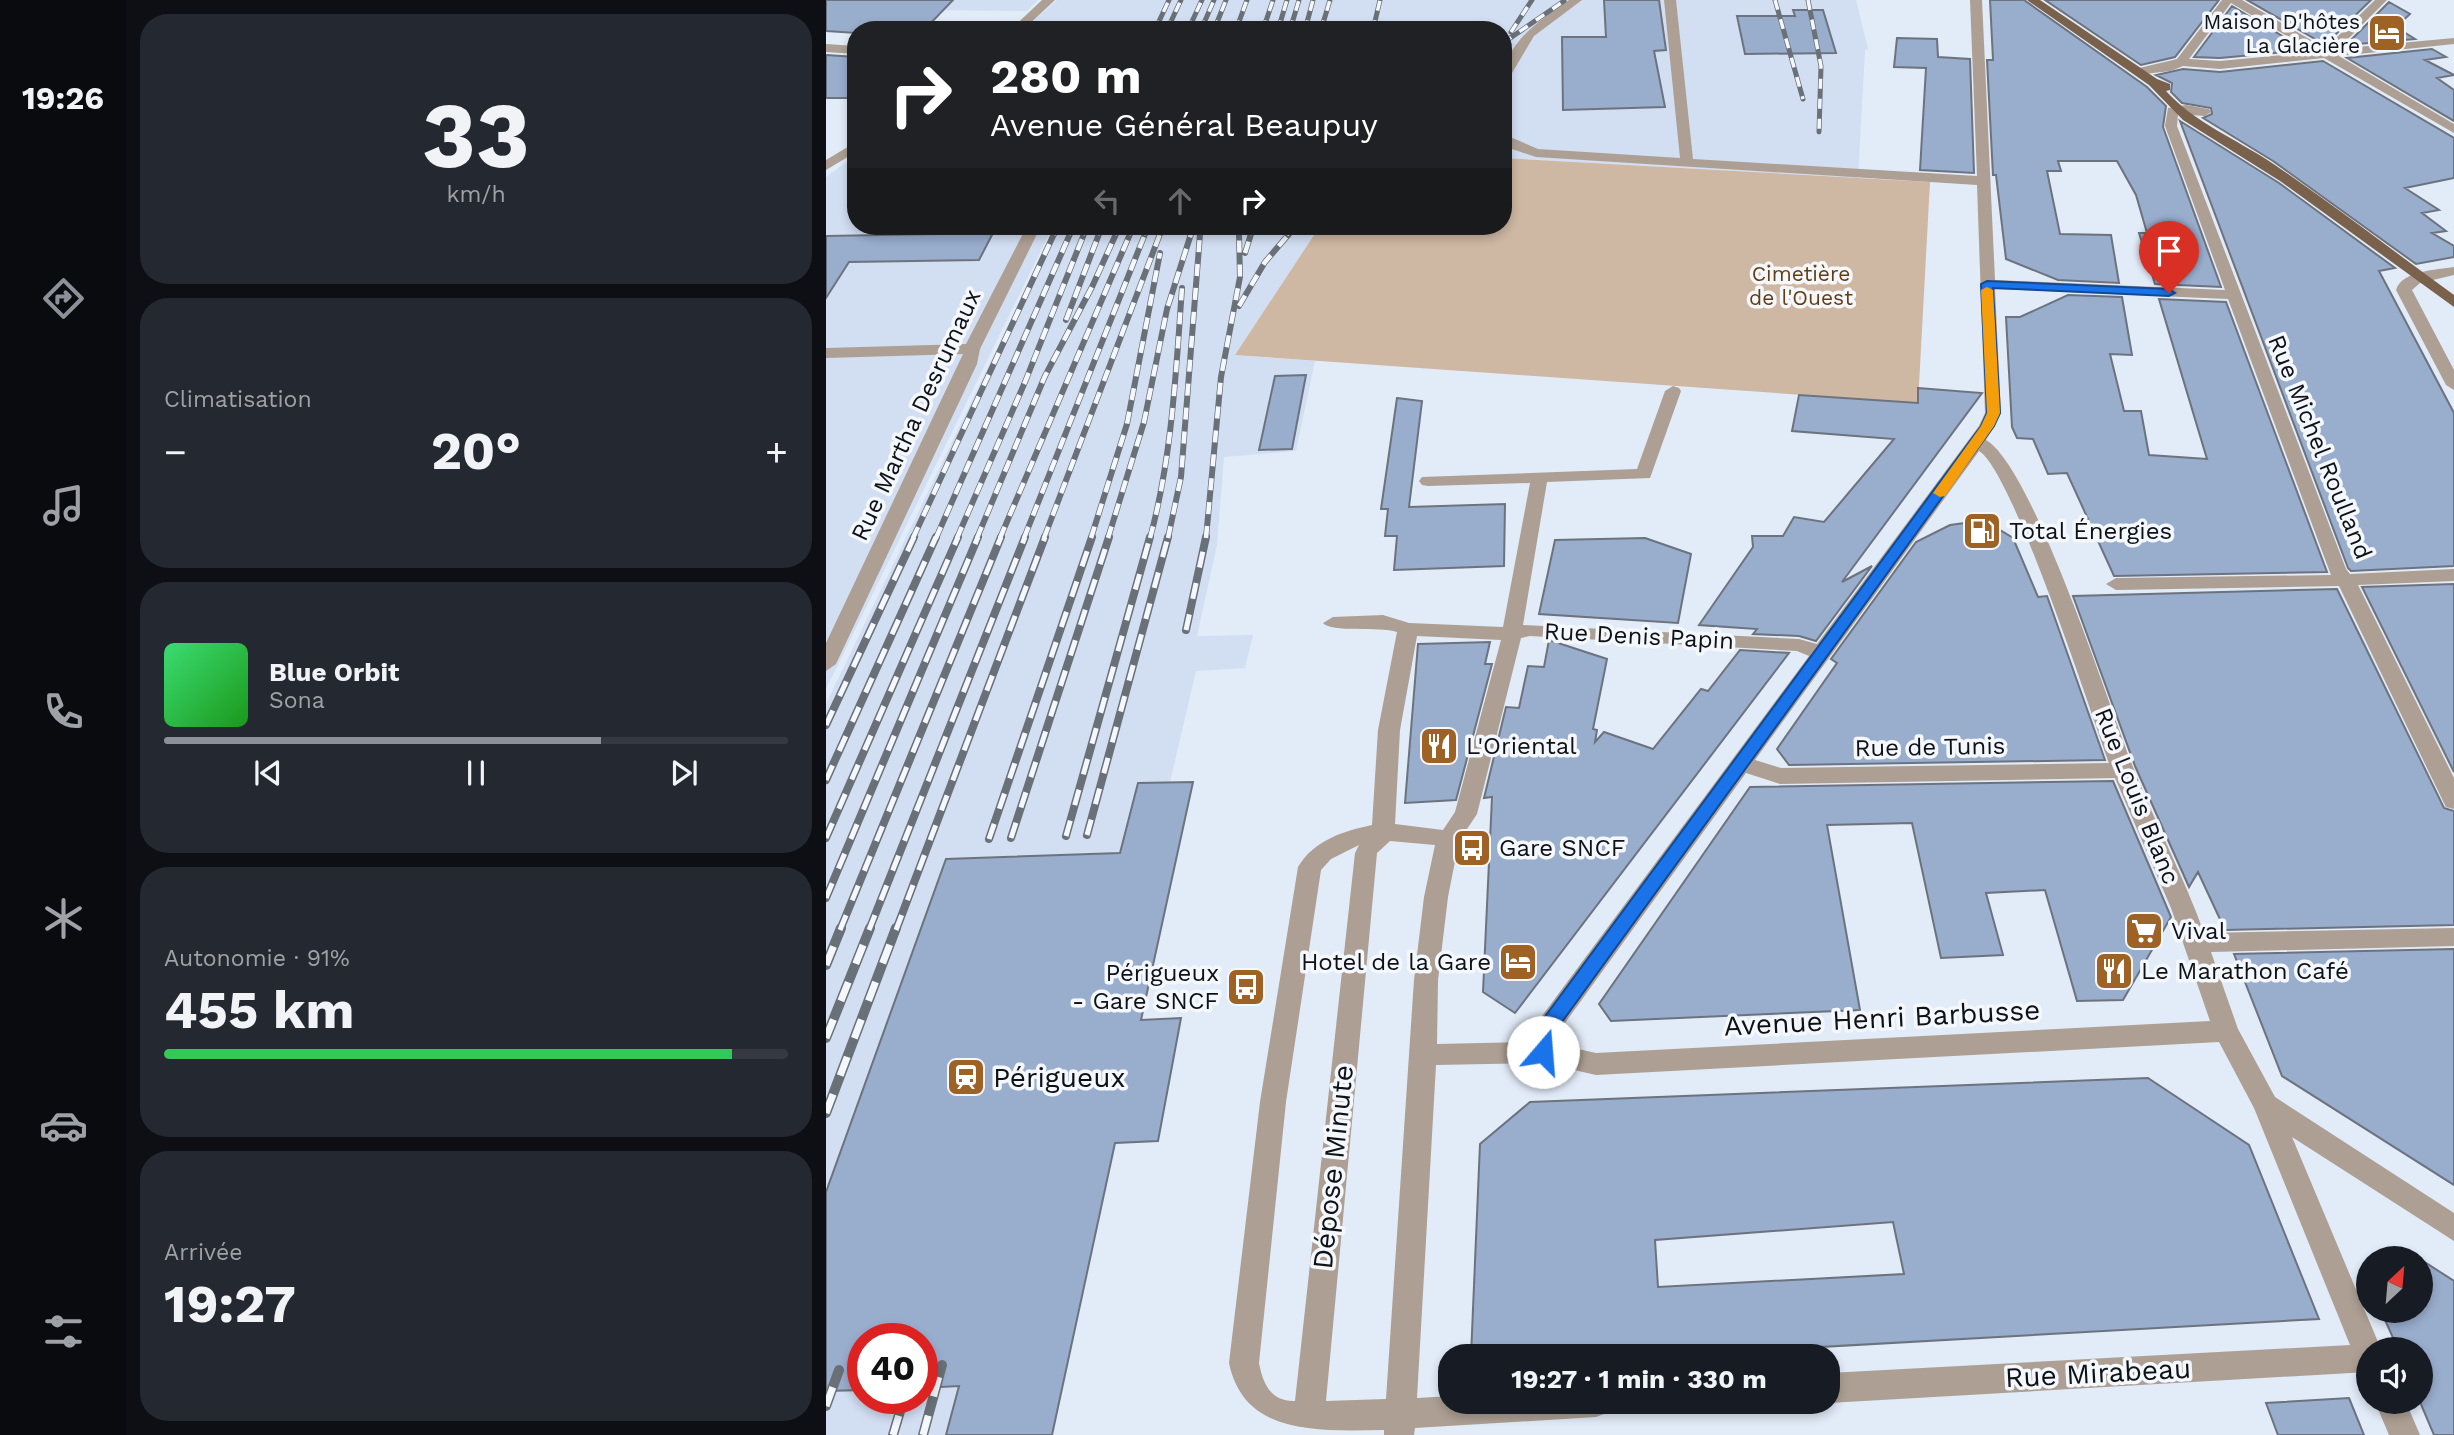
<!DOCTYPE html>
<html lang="fr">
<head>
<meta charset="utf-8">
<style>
  body { margin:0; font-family:"Work Sans",sans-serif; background:#242831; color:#f1f3f6; height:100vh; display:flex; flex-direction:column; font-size:26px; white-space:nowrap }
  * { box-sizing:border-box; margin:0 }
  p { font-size:23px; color:#9ea1a6 }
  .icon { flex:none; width:38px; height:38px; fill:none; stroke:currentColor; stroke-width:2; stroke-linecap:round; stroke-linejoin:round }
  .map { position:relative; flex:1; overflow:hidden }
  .sheet { display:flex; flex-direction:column; gap:14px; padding:14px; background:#0d0f14; width:700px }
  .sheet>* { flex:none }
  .guide { position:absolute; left:21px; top:21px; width:665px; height:214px; border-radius:28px; box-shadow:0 4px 10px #0003; background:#202124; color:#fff; overflow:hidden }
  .needle { width:46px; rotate:26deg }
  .tools { position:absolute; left:1530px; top:1246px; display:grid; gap:14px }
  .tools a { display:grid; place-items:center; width:77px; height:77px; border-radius:50%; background:#171b24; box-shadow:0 4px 10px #0003; font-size:35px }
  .speed { position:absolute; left:21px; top:1323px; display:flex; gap:14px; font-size:35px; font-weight:700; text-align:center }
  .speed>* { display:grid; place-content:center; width:91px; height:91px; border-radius:50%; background:#171b24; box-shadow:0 4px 10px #0003; line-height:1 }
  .speed .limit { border:10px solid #d22; background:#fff; color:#111 }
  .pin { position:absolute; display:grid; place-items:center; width:60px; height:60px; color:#fff; margin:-72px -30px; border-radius:50% 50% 50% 0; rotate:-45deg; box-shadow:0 0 7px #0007 }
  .pin .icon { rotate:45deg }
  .me { position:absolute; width:77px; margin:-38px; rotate:18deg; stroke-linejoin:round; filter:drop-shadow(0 0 5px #0008) }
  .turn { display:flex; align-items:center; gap:24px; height:147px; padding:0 28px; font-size:32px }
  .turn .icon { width:91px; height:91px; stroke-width:2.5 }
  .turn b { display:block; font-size:49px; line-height:60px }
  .lanes { display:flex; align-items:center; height:66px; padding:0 28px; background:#0003; justify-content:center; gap:35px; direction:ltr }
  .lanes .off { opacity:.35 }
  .big { font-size:52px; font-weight:700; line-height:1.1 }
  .sheet .widget { flex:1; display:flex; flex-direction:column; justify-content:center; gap:10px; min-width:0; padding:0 24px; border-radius:28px; background:#242831 }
  .sheet .dial { align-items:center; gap:0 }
  .dial b { font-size:91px; line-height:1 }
  .song { display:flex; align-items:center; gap:21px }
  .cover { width:84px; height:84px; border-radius:10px; background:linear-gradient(135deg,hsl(140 70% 55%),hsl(120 70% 35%)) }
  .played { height:7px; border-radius:4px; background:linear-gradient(90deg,#8c9099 70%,#363941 70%) }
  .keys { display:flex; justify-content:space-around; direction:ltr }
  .heat { display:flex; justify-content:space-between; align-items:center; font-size:38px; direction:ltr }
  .charge { height:10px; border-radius:5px; background:linear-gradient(90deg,#34c759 91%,#363941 0) }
  .trip { position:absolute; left:612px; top:1344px; width:402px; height:70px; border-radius:28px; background:#171b24; box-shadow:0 4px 10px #0003; font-weight:700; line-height:70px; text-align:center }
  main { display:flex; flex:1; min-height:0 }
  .dock { display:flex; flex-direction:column; width:126px; justify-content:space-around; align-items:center; background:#090b0e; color:#9ea1a6 }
  .dock .icon { width:49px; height:49px }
  .dock .current { color:#8c9099 }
  .dock b { font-size:32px; color:#f1f3f6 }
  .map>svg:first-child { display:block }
  .built { fill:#d2def2; fill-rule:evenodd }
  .green { fill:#ceb7a3 }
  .building { fill:#99adcd; stroke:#6c737e; stroke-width:2; fill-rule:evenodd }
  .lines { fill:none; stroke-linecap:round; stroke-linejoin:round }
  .minor { fill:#ad9f93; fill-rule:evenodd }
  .major { fill:#79614c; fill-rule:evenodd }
  .rail-far3-casing { stroke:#6a7078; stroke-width:5 }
  .rail-far2-casing { stroke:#6a7078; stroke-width:6 }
  .rail-far1-casing { stroke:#6a7078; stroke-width:8 }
  .rail-casing { stroke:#6a7078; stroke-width:10 }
  .rail-far3 { stroke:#f4f8fd; stroke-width:3.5; stroke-dasharray:10; stroke-linecap:butt }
  .rail-far2 { stroke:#f4f8fd; stroke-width:4.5; stroke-dasharray:12; stroke-linecap:butt }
  .rail-far1 { stroke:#f4f8fd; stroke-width:5; stroke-dasharray:16; stroke-linecap:butt }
  .rail { stroke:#f4f8fd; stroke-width:7; stroke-dasharray:20; stroke-linecap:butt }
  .route { fill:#1a73e8; stroke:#114b97; stroke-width:2 }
  .slow { fill:#f59e0b }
  .labels { text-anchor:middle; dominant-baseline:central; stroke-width:7; stroke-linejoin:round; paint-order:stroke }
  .far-poi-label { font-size:21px; fill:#0e1115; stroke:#f4f8fd; text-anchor:end }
  .far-park-label { font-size:21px; fill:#653c0f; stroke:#f4f8fd }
  .street-label { font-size:24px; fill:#0e1115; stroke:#f4f8fd }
  .poi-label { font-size:24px; fill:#0e1115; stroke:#f4f8fd; text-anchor:start }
  .near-street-label { font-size:28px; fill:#0e1115; stroke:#f4f8fd }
  .near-poi-label { font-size:28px; fill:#0e1115; stroke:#f4f8fd; text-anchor:start }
</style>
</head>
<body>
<main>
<nav class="dock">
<b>19:26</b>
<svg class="icon current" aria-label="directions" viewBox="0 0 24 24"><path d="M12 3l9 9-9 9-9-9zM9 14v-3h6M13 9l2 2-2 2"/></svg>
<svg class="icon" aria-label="music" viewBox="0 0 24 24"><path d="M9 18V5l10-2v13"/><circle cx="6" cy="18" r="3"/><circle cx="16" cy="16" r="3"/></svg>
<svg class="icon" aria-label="phone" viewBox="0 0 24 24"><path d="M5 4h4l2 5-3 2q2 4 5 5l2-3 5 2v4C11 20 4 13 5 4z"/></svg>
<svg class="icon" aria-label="climate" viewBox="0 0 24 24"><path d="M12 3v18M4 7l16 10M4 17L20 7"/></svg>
<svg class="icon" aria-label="car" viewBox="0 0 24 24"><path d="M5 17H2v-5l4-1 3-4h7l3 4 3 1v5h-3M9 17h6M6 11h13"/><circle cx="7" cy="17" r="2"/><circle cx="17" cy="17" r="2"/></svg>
<svg class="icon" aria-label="filters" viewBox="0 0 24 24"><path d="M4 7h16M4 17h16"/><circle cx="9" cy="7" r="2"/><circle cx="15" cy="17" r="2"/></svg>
</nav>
<section class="sheet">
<div class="widget dial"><b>33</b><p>km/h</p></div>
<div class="widget"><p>Climatisation</p>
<div class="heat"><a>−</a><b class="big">20°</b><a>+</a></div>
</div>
<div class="widget">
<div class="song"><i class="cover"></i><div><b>Blue Orbit</b><p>Sona</p></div></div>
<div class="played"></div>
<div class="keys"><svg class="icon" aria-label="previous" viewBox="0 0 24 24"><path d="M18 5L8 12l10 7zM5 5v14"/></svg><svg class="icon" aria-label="pause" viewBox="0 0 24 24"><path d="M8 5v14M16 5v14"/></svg><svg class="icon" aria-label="next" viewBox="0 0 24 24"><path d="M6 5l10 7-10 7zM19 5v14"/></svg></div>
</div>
<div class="widget"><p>Autonomie · 91%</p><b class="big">455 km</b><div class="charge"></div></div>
<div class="widget"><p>Arrivée</p><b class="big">19:27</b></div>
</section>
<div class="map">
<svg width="1628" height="1435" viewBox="0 0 1628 1435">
  <rect width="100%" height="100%" fill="#e2ebf8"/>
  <!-- built -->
  <path class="built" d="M0,0H212L201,11L0,9Z
    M231,0H1030L1042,49L1039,50L1032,178L677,158V30H197Z
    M30,155V226H227L0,689V177Z
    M230,226H494L409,355L489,361L470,451L398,457L391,545L371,636L427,635L419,668L370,671L344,782H367L316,1019L355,1018L349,1054L332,1141L289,1142L226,1435H0V704ZM37,1339H96V1398H37Z"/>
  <!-- green -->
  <path class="green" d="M677,158L1104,182L1092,403L409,355L494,226H677Z"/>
  <!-- building -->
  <path class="building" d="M0,0H127L100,28L30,30V33L0,31Z
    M778,0H833L840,50L828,51L839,107L737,110L736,37H780Z
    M1164,0H1198L1321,87L1340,106L1337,127L1395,287L1329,284L1313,233H1321L1310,195L1291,161H1232L1235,171H1221L1234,234L1285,235L1293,283L1232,280L1180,259L1170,175H1167L1161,60H1167Z
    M1219,0H1393L1349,57L1315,65Z
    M1421,0H1545L1508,36L1512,47H1503Z
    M1563,2L1584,14L1570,27L1589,39L1532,44L1526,39Z
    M1406,6L1480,50L1394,58L1368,57Z
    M967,10H997L1010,53L919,54L911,16H969Z
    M1071,38L1111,39L1112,57L1144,59L1148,173L1094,170L1100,68L1068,67Z
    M1606,49L1620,57L1599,60L1628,75L1611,78L1628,90V121L1521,58Z
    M0,55L30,57V98H0Z
    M1497,61L1628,138V178L1579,188L1613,210L1596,213L1620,231L1606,233L1628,246V257L1590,264L1447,161L1377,118L1386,114L1385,108L1356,103L1345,92L1346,83L1330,75L1357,69L1394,72Z
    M1354,121L1453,183L1569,268L1553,271L1628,413V566L1525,571L1522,568Z
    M167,233L153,260L23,262L0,298V236Z
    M1242,295L1296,297L1306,355L1284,354L1298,411H1315L1323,455L1381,459L1333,299L1400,302L1501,572L1288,576L1241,473L1222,474L1207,439L1191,438L1186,427L1180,317H1194Z
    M480,375L466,449L433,450L449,376Z
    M1092,388L1156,393L1016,582L1046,566L990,641L973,636L927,634L931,629L873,625L927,547L926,536H957L968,517L998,522L1068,439L966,431L973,395L1092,403Z
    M571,398L596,401L583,507L679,504L678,566L568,570L571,536H559L562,509H555Z
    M1146,522L1169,527L1187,538L1212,597L1221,596L1279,760L963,765L951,749L1011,663L1005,659L1090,542L1124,525Z
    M819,538L865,554L852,623L713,614L729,540Z
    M1628,584V772L1536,587Z
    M1511,589L1618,808L1628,811V925L1399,930L1372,872L1363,887L1309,766L1247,596Z
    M723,640L781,659L767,729L771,730L769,742L778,732L827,749L875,689L882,691L914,650L963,653L689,1013L657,992L666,797L658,798L680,707L693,708L702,666L718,667Z
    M664,642L659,664H666L630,800L579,803L592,644Z
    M1287,781L1345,917L1297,1000L1251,1001L1219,890L1160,893L1177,955L1115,958L1086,823L1001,825L1034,1010L785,1021L773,1004L924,787Z
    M367,782L315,1020L355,1018L332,1141L289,1143L226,1435H120L133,1386L96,1388V1339H37V1390L0,1391V1192L120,859L294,853L312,783Z
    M1628,949V1185L1456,1076L1408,954Z
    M1322,1078L1423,1145L1493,1319L834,1356H645L654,1144L704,1102ZM1067,1222L1078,1274L832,1287L829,1240Z
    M1594,1259L1628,1281V1435H1608L1594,1402V1349H1572L1555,1311H1594Z
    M1523,1398L1538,1435H1452L1440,1403Z"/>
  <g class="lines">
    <!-- minor -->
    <path class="minor" d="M216,0H229L197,30H184Z
      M743,0H756L708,36L683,78L677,82C677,43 715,20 743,0Z
      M838,0H850L867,159L1151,176L1144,0H1156L1169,280L1399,290L1339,126L1342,108L1360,105L1383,109L1385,112L1379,116L1352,114L1351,126L1520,569L1524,574L1628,569V581L1532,585L1628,778V809L1620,807L1617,801L1513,586L1290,590L1280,584L1290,578L1505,575L1402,299L1169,289L1175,413L1160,440C1207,467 1283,706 1307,767C1329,823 1358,877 1378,933L1628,928V946L1385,952L1412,1029L1449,1097L1628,1213V1241L1466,1137L1555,1349H1542V1372L1003,1403L1000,1402H1003V1373L1524,1345L1428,1108L1393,1042L770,1075L717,1063L610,1065L591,1398L625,1396V1402H785L781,1413L770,1417L589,1428L588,1435H558V1430C490,1431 418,1435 403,1363L434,1102L472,867C488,840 518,831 546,825L552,730L571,632C553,626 505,633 497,623L507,617L557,615L583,623L677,627L704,483L602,486L596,485L593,481L596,477L811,469L839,391L847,386L853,388L855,391L824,478L721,482L697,625L973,639L991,644L1153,426L1159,413L1151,185L710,157L677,146V134L712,149L854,158ZM1153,451C1186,470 1265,713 1283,763L955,768L929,760ZM591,636L675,640L629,812L617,830L569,824L574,730ZM704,636L971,651L983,656L710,1024L705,1042L611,1044L612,980L622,897L633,841L651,814L695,638ZM920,773L954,784L1289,778L1345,908L1384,1021L770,1053L730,1044L731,1034ZM564,841L609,845L598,897L588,980L560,1399L500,1401L551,853ZM533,845L529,853L469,1401C445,1402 437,1384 433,1363L460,1102L495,870L505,859Z
      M1396,0H1416L1502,50L1517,49L1510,38L1549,0H1561L1522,39L1531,47L1628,38V44L1513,56L1628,124V133L1498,58L1394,69L1357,66L1345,71L1309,75V69L1351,59ZM1405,3L1488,52L1394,61L1363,59Z
      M0,44L30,46V54L0,52Z
      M30,142V152L0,170V160Z
      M201,226H215L154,349L151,364L10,664L0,671V643L137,354L0,358V348L140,344Z
      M1628,267V275L1594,283L1586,290L1628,370V390L1620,385L1570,290C1576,270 1611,270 1628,267Z
      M1549,1402H1580L1594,1435H1563Z"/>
    <!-- major -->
    <path class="major" d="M1201,0H1214L1331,79L1344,84V90L1340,91C1369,123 1410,139 1446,163C1508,205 1567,251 1628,295V307L1454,181L1357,120L1323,85Z"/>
    <defs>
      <path id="rail-far3" d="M949,0L977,99
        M982,0L995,66L993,132
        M329,30L343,0
        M341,30L355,0
        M362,30L376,0
        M375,30L388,0
        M388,30L400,0
        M410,30L421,0
        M437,30L447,0
        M452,30L461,0
        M464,30L473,0
        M479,30L487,0
        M495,30L504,0
        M547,30L554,0
        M685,32L706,0
        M677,43L738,1
        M413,226V235
        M228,235L232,226
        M243,235L247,226
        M257,235L261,226
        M272,235L276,226
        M289,235L293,226
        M303,235L307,226
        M318,235L322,226
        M333,235L337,226
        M364,235L367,226
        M374,235L375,226
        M424,235L427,226
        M461,235L469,226"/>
      <path id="rail-far2" d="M419,253L425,234
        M413,306L439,262L463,234
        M240,320L273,234
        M87,538L228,234
        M110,538L244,234
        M131,538L199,382L258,234
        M151,538L219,376L266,287L290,234
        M174,538L304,234
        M198,538L319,234
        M218,538L334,234
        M265,538L301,424L334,253
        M282,538L318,422L341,309L365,234
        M324,538C346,458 350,371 356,288
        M342,538L355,477L374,234
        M380,538L395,377L414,277L413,234"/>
      <path id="rail-far1" d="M360,630L380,537
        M0,725L88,537
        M0,780L110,537
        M261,835L342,537
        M240,836L324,537
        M0,838L132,537
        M185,838L283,537
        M163,839L266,537
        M0,898L152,537
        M14,930L175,537
        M43,930L199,537
        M70,930L219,537"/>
      <path id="rail" d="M0,965L15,928
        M0,1038L44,928
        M0,1113L70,928
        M0,1406L13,1370
        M67,1435L78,1398
        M97,1435L116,1365"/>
    </defs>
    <!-- rail-far3 casing -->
    <use href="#rail-far3" class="rail-far3-casing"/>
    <!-- rail-far2 casing -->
    <use href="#rail-far2" class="rail-far2-casing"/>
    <!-- rail-far1 casing -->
    <use href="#rail-far1" class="rail-far1-casing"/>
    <!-- rail casing -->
    <use href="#rail" class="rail-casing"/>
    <!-- rail-far3 -->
    <use href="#rail-far3" class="rail-far3"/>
    <!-- rail-far2 -->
    <use href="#rail-far2" class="rail-far2"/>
    <!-- rail-far1 -->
    <use href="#rail-far1" class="rail-far1"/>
    <!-- rail -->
    <use href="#rail" class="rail"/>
  </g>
  <!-- route -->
  <path class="route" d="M1161,281L1343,289L1349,293L1343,296L1167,288L1174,413L1168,426L728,1033L724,1058H710L707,1052L712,1026L1155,426L1161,413L1155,284Z"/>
  <!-- slow -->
  <path class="slow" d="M1161,287L1167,290L1174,413L1168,426L1119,496L1114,497L1107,493L1155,426L1161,413L1155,290Z"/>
  <!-- icons -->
  <defs>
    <symbol id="hotel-square" viewBox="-11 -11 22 22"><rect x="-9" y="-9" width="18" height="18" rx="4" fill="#9f6225" stroke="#f4f8fd"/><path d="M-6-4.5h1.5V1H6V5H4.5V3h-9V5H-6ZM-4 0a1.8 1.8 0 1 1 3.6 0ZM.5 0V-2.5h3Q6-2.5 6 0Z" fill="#fff"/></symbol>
    <symbol id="fuel-square" viewBox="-11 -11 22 22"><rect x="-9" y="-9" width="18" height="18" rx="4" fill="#9f6225" stroke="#f4f8fd"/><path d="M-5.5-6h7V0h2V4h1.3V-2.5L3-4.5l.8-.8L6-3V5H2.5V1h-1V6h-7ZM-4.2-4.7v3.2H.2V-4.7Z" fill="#fff"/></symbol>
    <symbol id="restaurant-square" viewBox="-11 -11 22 22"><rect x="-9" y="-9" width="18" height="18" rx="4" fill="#9f6225" stroke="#f4f8fd"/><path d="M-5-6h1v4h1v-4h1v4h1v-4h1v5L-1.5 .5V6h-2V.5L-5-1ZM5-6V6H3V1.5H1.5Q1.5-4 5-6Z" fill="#fff"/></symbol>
    <symbol id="bus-square" viewBox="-11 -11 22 22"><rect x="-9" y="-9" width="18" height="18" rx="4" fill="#9f6225" stroke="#f4f8fd"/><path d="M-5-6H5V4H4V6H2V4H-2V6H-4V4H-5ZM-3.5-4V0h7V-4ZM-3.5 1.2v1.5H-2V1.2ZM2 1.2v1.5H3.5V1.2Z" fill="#fff"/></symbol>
    <symbol id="supermarket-square" viewBox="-11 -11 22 22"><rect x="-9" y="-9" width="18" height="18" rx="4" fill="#9f6225" stroke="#f4f8fd"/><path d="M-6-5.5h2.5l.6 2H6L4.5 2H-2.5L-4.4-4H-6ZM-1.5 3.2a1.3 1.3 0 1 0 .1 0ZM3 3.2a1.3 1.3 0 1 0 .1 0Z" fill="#fff"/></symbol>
    <symbol id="station-square" viewBox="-11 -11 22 22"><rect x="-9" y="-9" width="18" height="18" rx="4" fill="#9f6225" stroke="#f4f8fd"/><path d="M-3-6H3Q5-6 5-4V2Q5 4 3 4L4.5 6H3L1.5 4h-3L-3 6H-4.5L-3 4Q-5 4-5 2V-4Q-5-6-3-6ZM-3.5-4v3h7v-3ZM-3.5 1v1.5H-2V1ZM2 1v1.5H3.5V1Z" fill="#fff"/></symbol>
  </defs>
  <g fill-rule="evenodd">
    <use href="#hotel-square" x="1539" y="11" width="44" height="44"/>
    <use href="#fuel-square" x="1134" y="509" width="44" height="44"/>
    <use href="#restaurant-square" x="591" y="724" width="44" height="44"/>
    <use href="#bus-square" x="624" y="826" width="44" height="44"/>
    <use href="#supermarket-square" x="1296" y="909" width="44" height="44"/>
    <use href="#hotel-square" x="670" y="940" width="44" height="44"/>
    <use href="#restaurant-square" x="1266" y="949" width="44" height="44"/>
    <use href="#bus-square" x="398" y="965" width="44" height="44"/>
    <use href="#station-square" x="118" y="1055" width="44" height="44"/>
  </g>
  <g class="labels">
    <!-- far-poi labels -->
    <g class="far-poi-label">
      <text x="1534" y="21">Maison D'hôtes<tspan x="1534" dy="24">La Glacière</tspan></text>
    </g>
    <!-- far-park labels -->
    <g class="far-park-label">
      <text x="975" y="273">Cimetière<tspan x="975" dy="24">de l'Ouest</tspan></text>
    </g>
    <!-- street labels -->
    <g class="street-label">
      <text transform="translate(90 415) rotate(-65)">Rue Martha Desrumaux</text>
      <text transform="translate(1494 447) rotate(68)">Rue Michel Roulland</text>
      <text transform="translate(813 636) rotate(3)">Rue Denis Papin</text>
      <text transform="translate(1104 747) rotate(-1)">Rue de Tunis</text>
      <text transform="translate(1311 796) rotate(68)">Rue Louis Blanc</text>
    </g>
    <!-- poi labels -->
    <g class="poi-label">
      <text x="1183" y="531">Total Énergies</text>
      <text x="640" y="746">L'Oriental</text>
      <text x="673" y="848">Gare SNCF</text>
      <text x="1345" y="931">Vival</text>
      <text x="665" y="962" text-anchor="end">Hotel de la Gare</text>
      <text x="1315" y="971">Le Marathon Café</text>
      <text x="393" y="973" text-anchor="end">Périgueux<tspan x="393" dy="28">- Gare SNCF</tspan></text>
    </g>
    <!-- near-street labels -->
    <g class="near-street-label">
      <text transform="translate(1056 1018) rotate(-3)">Avenue Henri Barbusse</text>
      <text transform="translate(507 1167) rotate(-84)">Dépose Minute</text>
      <text transform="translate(1272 1373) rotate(-3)">Rue Mirabeau</text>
    </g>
    <!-- near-poi labels -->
    <g class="near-poi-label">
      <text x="167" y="1077">Périgueux</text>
    </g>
  </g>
</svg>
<div class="tools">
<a><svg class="needle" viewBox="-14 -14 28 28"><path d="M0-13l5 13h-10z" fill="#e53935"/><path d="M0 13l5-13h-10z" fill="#9ea1a6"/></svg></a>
<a><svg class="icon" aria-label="sound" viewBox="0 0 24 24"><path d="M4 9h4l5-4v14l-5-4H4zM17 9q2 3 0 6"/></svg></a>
</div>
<div class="speed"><div class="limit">40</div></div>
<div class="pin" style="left:1343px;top:293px;background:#d93025"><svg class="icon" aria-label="arrive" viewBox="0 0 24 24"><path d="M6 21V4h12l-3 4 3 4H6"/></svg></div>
<svg class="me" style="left:717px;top:1052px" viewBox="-20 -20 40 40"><circle r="19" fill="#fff"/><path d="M0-13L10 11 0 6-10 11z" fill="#1a73e8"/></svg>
<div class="trip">19:27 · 1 min · 330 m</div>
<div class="guide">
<div class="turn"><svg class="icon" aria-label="right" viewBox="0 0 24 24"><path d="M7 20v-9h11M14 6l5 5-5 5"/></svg><div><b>280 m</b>Avenue Général Beaupuy</div></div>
<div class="lanes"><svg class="icon off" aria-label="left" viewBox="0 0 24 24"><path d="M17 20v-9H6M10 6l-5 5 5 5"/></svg><svg class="icon off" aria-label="ahead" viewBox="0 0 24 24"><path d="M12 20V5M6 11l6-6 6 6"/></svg><svg class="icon" aria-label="right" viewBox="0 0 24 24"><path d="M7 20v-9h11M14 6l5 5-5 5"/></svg></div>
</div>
</div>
</main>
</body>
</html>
